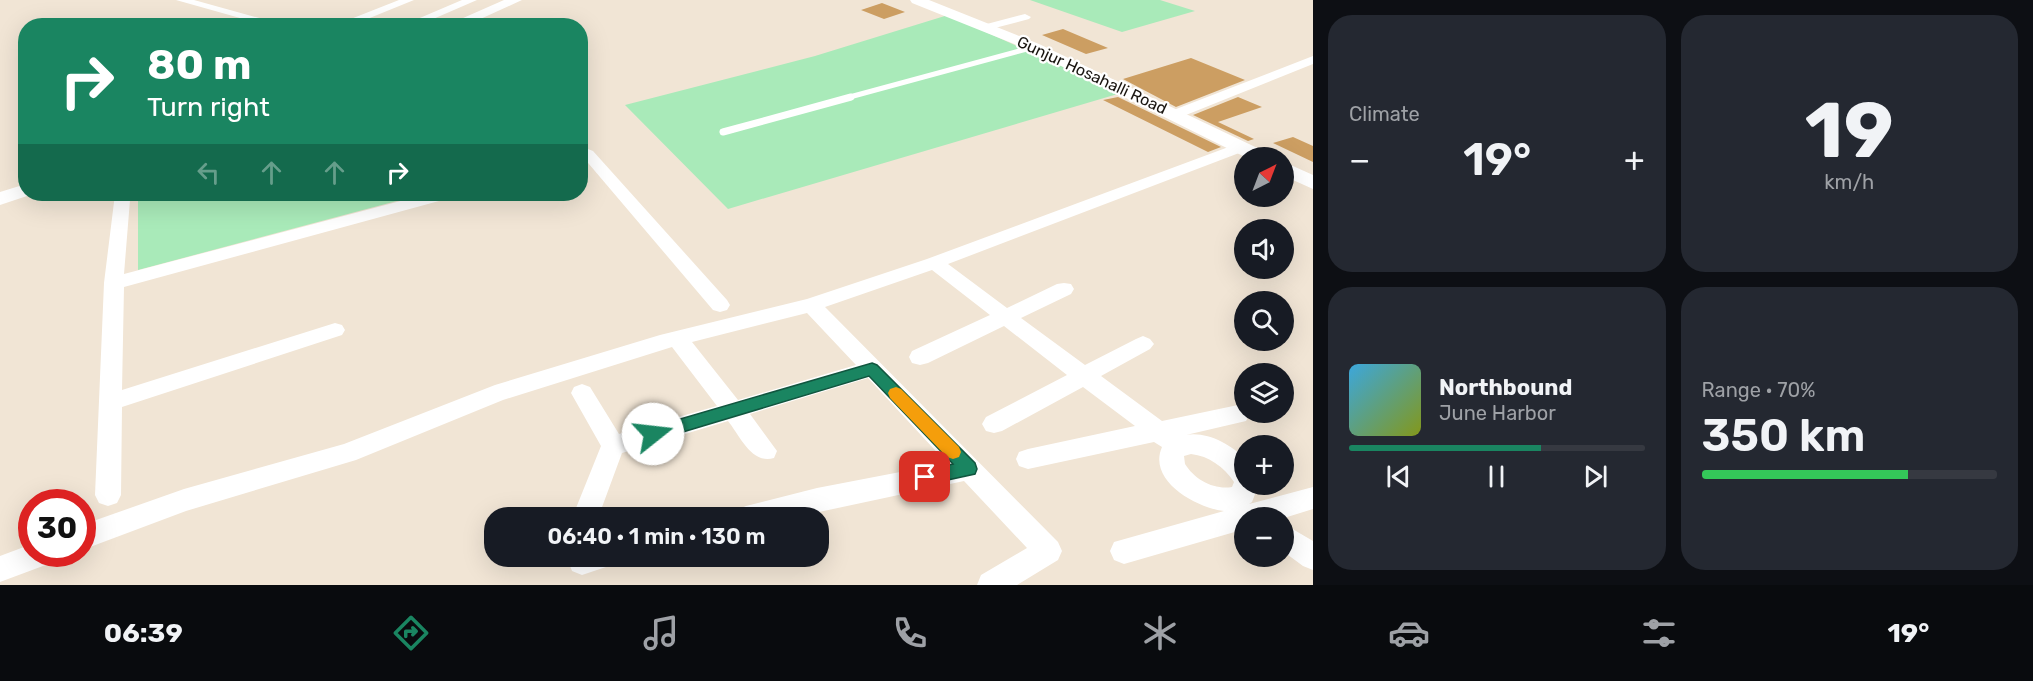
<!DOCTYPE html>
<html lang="en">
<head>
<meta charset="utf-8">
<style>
  body { margin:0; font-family:Rubik,sans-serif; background:#242831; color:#f1f3f6; height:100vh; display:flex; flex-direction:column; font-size:22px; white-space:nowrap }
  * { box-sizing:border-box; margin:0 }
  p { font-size:20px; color:#9ea1a6 }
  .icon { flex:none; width:33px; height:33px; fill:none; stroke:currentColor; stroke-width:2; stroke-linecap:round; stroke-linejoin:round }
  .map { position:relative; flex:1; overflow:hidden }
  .details { display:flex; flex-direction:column; gap:15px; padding:15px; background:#0d0f14; width:720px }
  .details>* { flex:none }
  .banner { position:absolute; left:18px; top:18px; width:570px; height:183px; border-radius:24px; box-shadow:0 6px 24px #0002; background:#1a8561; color:#fff; overflow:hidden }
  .needle { width:39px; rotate:42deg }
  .buttons { position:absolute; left:1234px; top:147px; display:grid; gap:12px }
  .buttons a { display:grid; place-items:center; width:60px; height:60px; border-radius:50%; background:#171b24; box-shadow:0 6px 24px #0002; font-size:30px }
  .speed { position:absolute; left:18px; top:489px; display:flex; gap:12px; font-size:30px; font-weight:700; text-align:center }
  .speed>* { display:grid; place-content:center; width:78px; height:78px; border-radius:50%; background:#171b24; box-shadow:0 6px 24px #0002; line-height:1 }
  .speed .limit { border:9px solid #d22; background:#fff; color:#111 }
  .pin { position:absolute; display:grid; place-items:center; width:51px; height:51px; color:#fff; margin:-26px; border-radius:12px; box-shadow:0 3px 9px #0006 }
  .me { position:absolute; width:66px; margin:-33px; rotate:74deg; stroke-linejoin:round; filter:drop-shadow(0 0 4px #0008) }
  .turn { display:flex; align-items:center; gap:21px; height:126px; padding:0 30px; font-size:27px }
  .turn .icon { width:78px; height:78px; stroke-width:2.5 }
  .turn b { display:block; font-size:42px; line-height:51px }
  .lanes { display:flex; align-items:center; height:57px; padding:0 30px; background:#0003; justify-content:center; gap:30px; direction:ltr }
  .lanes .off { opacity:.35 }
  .big { font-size:45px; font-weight:600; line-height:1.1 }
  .details .tile { flex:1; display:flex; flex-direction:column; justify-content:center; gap:9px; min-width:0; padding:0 21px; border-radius:24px; background:#242831 }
  .details .dial { align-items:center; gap:0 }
  .dial b { font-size:78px; line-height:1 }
  .song { display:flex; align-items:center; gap:18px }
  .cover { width:72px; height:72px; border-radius:9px; background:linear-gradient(135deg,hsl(200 70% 55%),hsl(70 70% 35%)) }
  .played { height:6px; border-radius:3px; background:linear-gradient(90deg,#1a8561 65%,#363941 65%) }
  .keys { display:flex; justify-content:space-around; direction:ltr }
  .heat { display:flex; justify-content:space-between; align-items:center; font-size:33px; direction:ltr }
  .charge { height:9px; border-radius:4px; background:linear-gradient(90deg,#34c759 70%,#363941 0) }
  .details .tiles { flex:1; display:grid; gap:15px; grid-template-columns:repeat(2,1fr) }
  .trip { position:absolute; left:484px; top:507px; width:345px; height:60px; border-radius:24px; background:#171b24; box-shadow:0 6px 24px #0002; font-weight:600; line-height:60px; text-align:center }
  .tab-bar { display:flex; height:96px; justify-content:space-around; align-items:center; background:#090b0e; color:#9ea1a6 }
  .tab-bar .icon { width:42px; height:42px }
  .tab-bar .selected { color:#1a8561 }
  .tab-bar b { font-size:27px; color:#f1f3f6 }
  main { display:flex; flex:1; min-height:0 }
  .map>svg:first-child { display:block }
  .green { fill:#a9eab9 }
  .building { fill:#cc9e62 }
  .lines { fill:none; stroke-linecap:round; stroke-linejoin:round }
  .service-far1 { stroke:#fff; stroke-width:5 }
  .service { stroke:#fff; stroke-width:7 }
  .minor { fill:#fff; fill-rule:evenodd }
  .tertiary { fill:#fff; fill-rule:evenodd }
  .route { fill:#1a8561; stroke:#11563f; stroke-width:1.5 }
  .slow { fill:#f59e0b }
  .labels { text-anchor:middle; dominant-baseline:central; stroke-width:4.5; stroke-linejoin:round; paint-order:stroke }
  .far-street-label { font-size:16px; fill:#191510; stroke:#fff }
</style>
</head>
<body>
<main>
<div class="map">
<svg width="1313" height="585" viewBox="0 0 1313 585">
  <rect width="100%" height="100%" fill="#f1e5d5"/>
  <!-- green -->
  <path class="green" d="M1030,0H1160L1195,11L1122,32Z
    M948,15L1121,93L728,209L625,105L815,56Z
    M155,194H423L138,270V198Z"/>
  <!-- building -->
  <path class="building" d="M882,3L905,12L884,19L861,10Z
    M1063,29L1108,48L1086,54L1042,35Z
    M1191,58L1245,80L1176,107L1123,79Z
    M1118,97L1221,147L1208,152L1103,100Z
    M1238,97L1262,107L1218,122L1254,139L1248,141L1193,115Z
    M1293,137L1313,146V162L1273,143Z"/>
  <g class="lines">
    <!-- service-far1 -->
    <path class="service-far1" d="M846,98L1034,47"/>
    <!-- service -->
    <path class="service" d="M723,132L851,97"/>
    <!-- minor -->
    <path class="minor" d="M176,0H194L288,26H268Z
      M399,0H414L350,26H333Z
      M462,0H477L417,26H401Z
      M1025,14L1031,17L1029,19L987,30L981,27L983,25Z
      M1313,56V64L1181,117H1171L1169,114L1171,111Z
      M1242,142L1250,147L1247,150L948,264L1007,308L1057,284L1064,283L1071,284L1074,289L1071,294L1021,318L1085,365L1136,339L1143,336L1150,339L1154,344L1150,349L1101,376L1162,421L1238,405L1245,407V412L1250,414L1246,421L1186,435C1206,431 1231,444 1245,459V484H1259L1252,502L1249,504L1313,487V509L1284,518H1245V529L1124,564L1114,560L1110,551L1114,542L1224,511C1197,508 1147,481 1162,447L1154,442L1028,469L1019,466L1016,459L1019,452L1028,449L1135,426L1083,387L1002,431L994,433L986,431L982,424L986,417L1067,375L1004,326L928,363L920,365L912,363L909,357L912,351L990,315L932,270L825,307L1058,542L1062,551L1058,560L1017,585H977L981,575L1027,548L964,481L791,518H733L737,510L746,506L817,488L947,463L868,378L750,414L777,451L774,458C752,465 740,436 728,421L622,453L598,518H572L601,446L571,393L574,387L582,384L590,387L619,434L717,406L672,347L503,400L356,460L186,511L82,550V525L184,489L344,444L495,385L660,335L807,299L927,259ZM807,313L856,365L738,400L692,342ZM1191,454C1209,456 1224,467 1234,482L1232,487C1214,490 1195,480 1185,464L1184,456Z
      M588,149L593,151L727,300L730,305L727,310L720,312L713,310L583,157L580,154Z
      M115,194H141L139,198L130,200L124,274L427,194H452L450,198L124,287L122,390L335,323L342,325L345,330L342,335L122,407L121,495L117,503L108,506L99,503L95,495L104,283Z
      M1284,524L1313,541V570L1303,566L1284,552Z
      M32,544V554H54L51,563L0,582V556Z
      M566,556H616L612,565L582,575L572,571Z"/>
    <!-- tertiary -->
    <path class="tertiary" d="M504,0H522L465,26H445Z
      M910,0H929L1039,44L1270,154L1272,158H1247L1029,50L912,3Z
      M1284,162L1313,175V189L1284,176Z
      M26,184V194H33L0,205V192Z"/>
  </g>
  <!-- route -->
  <path class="route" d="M872,363L877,365L975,463L977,469L975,474L925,485L919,482L916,477L919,472L953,464L869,376L653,441L648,439L645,434L648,429L653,427Z"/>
  <!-- slow -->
  <path class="slow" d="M896,387L901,389L959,447L961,452L959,457L953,459L947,457L890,398L888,393L890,389Z"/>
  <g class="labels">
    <!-- far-street labels -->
    <g class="far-street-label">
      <text transform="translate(1092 75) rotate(25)">Gunjur Hosahalli Road</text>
    </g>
  </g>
</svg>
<div class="buttons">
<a><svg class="needle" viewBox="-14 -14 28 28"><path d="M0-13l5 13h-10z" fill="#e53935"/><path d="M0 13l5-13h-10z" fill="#9ea1a6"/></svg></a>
<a><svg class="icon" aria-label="sound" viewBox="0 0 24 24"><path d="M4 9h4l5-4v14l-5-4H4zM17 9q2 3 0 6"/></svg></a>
<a><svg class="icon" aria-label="search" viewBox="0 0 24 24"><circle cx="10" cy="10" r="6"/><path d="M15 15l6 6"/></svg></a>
<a><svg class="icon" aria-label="layers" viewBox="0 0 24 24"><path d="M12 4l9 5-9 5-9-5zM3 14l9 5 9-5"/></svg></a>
<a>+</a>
<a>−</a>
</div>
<div class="speed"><div class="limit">30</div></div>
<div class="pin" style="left:925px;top:477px;background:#d93025"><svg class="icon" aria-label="arrive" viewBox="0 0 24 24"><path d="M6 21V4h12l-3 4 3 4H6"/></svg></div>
<svg class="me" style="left:653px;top:434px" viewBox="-20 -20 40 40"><circle r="19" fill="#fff"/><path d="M0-13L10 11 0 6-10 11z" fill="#1a8561"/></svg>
<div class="trip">06:40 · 1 min · 130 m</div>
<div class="banner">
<div class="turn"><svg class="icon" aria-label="right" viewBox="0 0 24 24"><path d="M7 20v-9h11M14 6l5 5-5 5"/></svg><div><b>80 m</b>Turn right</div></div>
<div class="lanes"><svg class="icon off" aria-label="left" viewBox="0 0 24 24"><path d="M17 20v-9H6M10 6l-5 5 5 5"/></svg><svg class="icon off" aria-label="ahead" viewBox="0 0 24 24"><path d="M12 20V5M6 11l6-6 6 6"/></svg><svg class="icon off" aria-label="ahead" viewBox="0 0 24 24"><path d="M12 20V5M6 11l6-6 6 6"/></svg><svg class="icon" aria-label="right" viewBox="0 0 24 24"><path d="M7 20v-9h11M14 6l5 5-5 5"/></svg></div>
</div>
</div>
<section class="details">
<div class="tiles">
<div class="tile"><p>Climate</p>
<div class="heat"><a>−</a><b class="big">19°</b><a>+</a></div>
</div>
<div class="tile dial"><b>19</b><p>km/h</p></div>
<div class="tile">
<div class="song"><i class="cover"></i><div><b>Northbound</b><p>June Harbor</p></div></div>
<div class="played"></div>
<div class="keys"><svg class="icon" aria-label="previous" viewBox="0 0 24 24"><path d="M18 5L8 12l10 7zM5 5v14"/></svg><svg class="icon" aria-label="pause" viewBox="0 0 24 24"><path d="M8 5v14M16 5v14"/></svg><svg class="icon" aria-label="next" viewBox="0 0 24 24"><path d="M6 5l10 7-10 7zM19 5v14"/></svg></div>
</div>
<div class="tile"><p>Range · 70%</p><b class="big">350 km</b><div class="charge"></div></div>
</div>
</section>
</main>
<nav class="tab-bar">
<b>06:39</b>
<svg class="icon selected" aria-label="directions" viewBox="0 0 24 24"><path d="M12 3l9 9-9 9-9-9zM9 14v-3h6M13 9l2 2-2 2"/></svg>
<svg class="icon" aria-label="music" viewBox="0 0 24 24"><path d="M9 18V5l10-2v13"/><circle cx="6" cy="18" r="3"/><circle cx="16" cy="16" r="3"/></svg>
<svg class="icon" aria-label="phone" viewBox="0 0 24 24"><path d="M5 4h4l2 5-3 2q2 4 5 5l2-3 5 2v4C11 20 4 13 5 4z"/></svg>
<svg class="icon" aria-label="climate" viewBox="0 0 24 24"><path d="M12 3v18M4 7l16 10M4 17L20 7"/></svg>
<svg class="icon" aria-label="car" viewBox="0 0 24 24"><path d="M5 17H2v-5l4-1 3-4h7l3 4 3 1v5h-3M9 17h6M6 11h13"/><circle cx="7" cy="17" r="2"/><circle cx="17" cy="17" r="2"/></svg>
<svg class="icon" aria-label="filters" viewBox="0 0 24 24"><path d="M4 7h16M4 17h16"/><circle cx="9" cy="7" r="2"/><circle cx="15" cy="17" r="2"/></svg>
<b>19°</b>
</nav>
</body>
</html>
